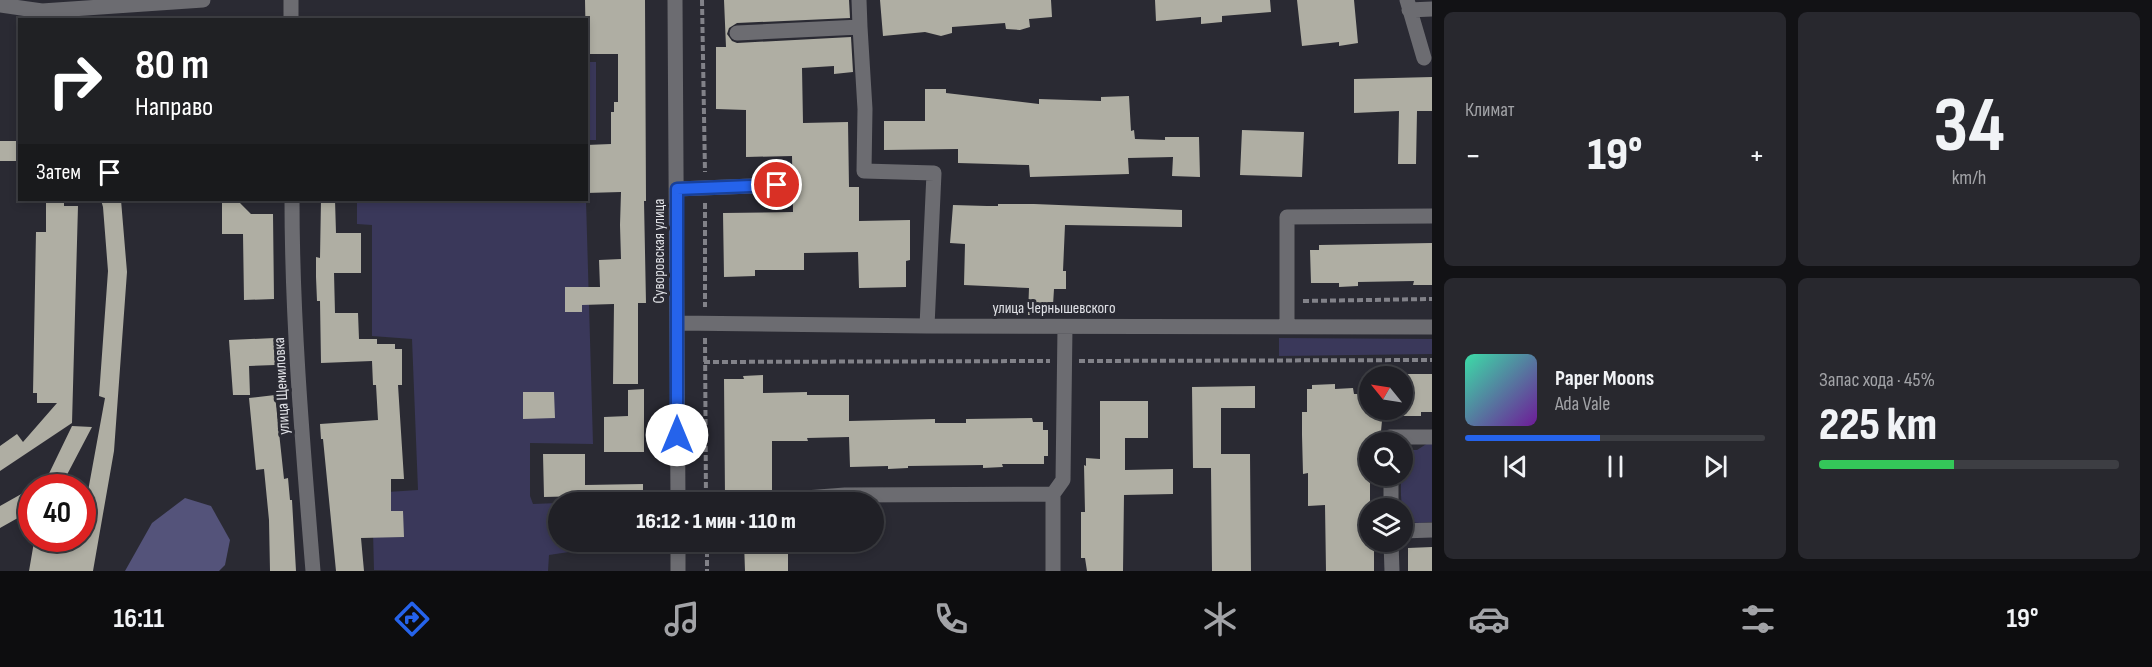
<!DOCTYPE html>
<html lang="ru">
<head>
<meta charset="utf-8">
<style>
  body { margin:0; font-family:"Sofia Sans Condensed",sans-serif; background:#28282e; color:#f1f3f6; height:100vh; display:flex; flex-direction:column; font-size:22px; white-space:nowrap }
  * { box-sizing:border-box; margin:0 }
  p { font-size:20px; color:#a2a3a7 }
  .icon { flex:none; width:33px; height:33px; fill:none; stroke:currentColor; stroke-width:2; stroke-linecap:round; stroke-linejoin:round }
  .map { position:relative; flex:1; overflow:hidden }
  .side { display:flex; flex-direction:column; gap:12px; padding:12px; background:#121215; width:720px }
  .side>* { flex:none }
  .top-card { position:absolute; left:18px; top:18px; width:570px; height:183px; border-radius:0px; box-shadow:0 3px 9px #0003,0 0 0 2px #3d3e43; background:#202124; color:#fff; overflow:hidden }
  .needle { width:39px; rotate:300deg }
  .fabs { position:absolute; left:1359px; top:366px; display:grid; gap:12px }
  .fabs a { display:grid; place-items:center; width:54px; height:54px; border-radius:50%; background:#202026; box-shadow:0 3px 9px #0003,0 0 0 2px #3d3e43; font-size:30px }
  .speed { position:absolute; left:18px; top:474px; display:flex; gap:12px; font-size:30px; font-weight:700; text-align:center }
  .speed>* { display:grid; place-content:center; width:78px; height:78px; border-radius:50%; background:#202026; box-shadow:0 3px 9px #0003,0 0 0 2px #3d3e43; line-height:1 }
  .speed .limit { border:9px solid #d22; background:#fff; color:#111 }
  .pin { position:absolute; display:grid; place-items:center; width:51px; height:51px; color:#fff; margin:-26px; border:3px solid #fff; border-radius:50%; box-shadow:0 2px 6px #0007 }
  .me { position:absolute; width:66px; margin:-33px; rotate:0deg; stroke-linejoin:round; filter:drop-shadow(0 0 4px #0008) }
  .turn { display:flex; align-items:center; gap:21px; height:126px; padding:0 18px; font-size:27px }
  .turn .icon { width:78px; height:78px; stroke-width:2.5 }
  .turn b { display:block; font-size:42px; line-height:51px }
  .then { display:flex; align-items:center; height:57px; padding:0 18px; background:#0003; gap:12px; font-size:22px }
  .big { font-size:45px; font-weight:800; line-height:1.1 }
  .side .tile { flex:1; display:flex; flex-direction:column; justify-content:center; gap:9px; min-width:0; padding:0 21px; border-radius:9px; background:#28282e }
  .side .dial { align-items:center; gap:0 }
  .dial b { font-size:78px; line-height:1 }
  .song { display:flex; align-items:center; gap:18px }
  .cover { width:72px; height:72px; border-radius:9px; background:linear-gradient(135deg,hsl(160 70% 55%),hsl(280 70% 35%)) }
  .played { height:6px; border-radius:3px; background:linear-gradient(90deg,#2563eb 45%,#3d3e43 45%) }
  .keys { display:flex; justify-content:space-around; direction:ltr }
  .heat { display:flex; justify-content:space-between; align-items:center; font-size:33px; direction:ltr }
  .charge { height:9px; border-radius:4px; background:linear-gradient(90deg,#34c759 45%,#3d3e43 0) }
  .side .tiles { flex:1; display:grid; gap:12px; grid-template-columns:repeat(2,1fr) }
  .trip { position:absolute; left:548px; top:492px; width:336px; height:60px; border-radius:30px; background:#202026; box-shadow:0 3px 9px #0003,0 0 0 2px #3d3e43; font-weight:800; line-height:60px; text-align:center }
  .menu { display:flex; height:96px; justify-content:space-around; align-items:center; background:#0d0d0f; color:#a2a3a7 }
  .menu .icon { width:42px; height:42px }
  .menu .current { color:#2563eb }
  .menu b { font-size:27px; color:#f1f3f6 }
  main { display:flex; flex:1; min-height:0 }
  .map>svg:first-child { display:block }
  .green { fill:#3a385a }
  .forest { fill:#54537a }
  .building { fill:#afaea3 }
  .lines { fill:none; stroke-linecap:round; stroke-linejoin:round }
  .path { stroke:#828289; stroke-width:4; stroke-dasharray:6 3; stroke-linecap:butt }
  .minor { stroke:#6c6c71; stroke-width:15 }
  .route-casing { stroke:#184099; stroke-width:15 }
  .route { stroke:#2563eb; stroke-width:10 }
  .labels { text-anchor:middle; dominant-baseline:central; stroke-width:6; stroke-linejoin:round; paint-order:stroke }
  .street-label { font-size:16px; fill:#dfe0e5; stroke:#2a2a33 }
</style>
</head>
<body>
<main>
<div class="map">
<svg width="1432" height="571" viewBox="0 0 1432 571">
  <rect width="100%" height="100%" fill="#2a2a33"/>
  <!-- green -->
  <path class="green" d="M586,62H596V140H587Z
    M357,200H586L593,444L530,443V496L533,504L558,503V542H581L582,550L549,555L548,571L374,570L372,493L418,490L412,339L372,336V225L357,224Z
    M1279,338L1432,339V354L1279,356Z
    M1428,443H1432V522C1426,522 1419,524 1413,522C1394,518 1403,466 1403,450H1417Z"/>
  <!-- forest -->
  <path class="forest" d="M185,498L211,506L230,540L225,565L219,571H125L152,523Z"/>
  <!-- building -->
  <path class="building" d="M585,0H645L646,201H644L646,303H638V384H613L614,304L582,305V312H565V287H600L599,260L621,259L620,225L621,192L586,193V145L611,144V112H614V102H618V54H586Z
    M724,0H849L850,18L737,23L729,28L727,34L732,41L737,43L851,37L853,72L834,74V66L802,68L803,123L848,122L849,187H859V221L910,220V260L906,261V287L859,288L858,252L804,253V270H755V276L724,277L723,213L793,212L792,156L746,157V110L716,109V47H726Z
    M880,0H1051L1052,17L1029,19L1030,27L1020,30L1006,29L1005,23L952,27V33L941,36L925,32L883,36Z
    M1155,0H1270L1271,12L1222,16V22L1201,24V17L1156,21Z
    M1297,0H1354L1358,43L1339,46V42L1302,46Z
    M1432,77V111H1417L1416,164H1398L1399,111L1354,113V79Z
    M925,89H946V93L1039,104V99L1101,101V97L1129,96L1131,131L1134,130L1135,139L1165,140V137H1199L1200,177L1172,176L1173,157L1128,158L1129,174L1030,177L1029,165L958,163V149L884,150V121H925Z
    M1242,130L1304,132L1302,177L1240,175Z
    M0,141H20V161H0Z
    M46,200H64V206H78L72,423L0,471V446L17,434L23,442L57,403H37V393H33L36,232H46Z
    M101,200H121L127,272L114,451L93,571H29L34,542L78,548L80,538H82V524L105,398L99,396L108,271L103,207Z
    M321,200H335L336,233H361V273H334L335,313H358L359,339H377V344H395V349H402V385H398L404,479H391V511H403L404,537L361,538L364,571H336L323,439H321L320,424L378,420L376,385H373L372,361L321,363L320,301H317L316,277V257L320,258Z
    M222,203H240L251,214H273L274,299L244,300L243,234H222Z
    M998,204H1034L1182,210V227L1065,225L1063,271H1066V289H1054L1053,305H1047L1046,315H1028L1029,288L964,285L965,244L950,243L953,205L987,206H998Z
    M1432,243V285H1413L1414,281L1358,282V286L1339,287V283H1311L1310,250H1319V245Z
    M274,338L275,365L249,366L250,395H233L229,340Z
    M1405,374H1432V412H1421V416H1402V379H1405Z
    M763,375V393L807,392V395H849V421L935,419V423H966V419L1032,418L1033,422H1043V430H1048V456H1044V464H1002L1003,467L983,468V465L908,466V468L888,469V466L850,467L849,437L807,438L808,441H772V497H725L724,379H744L743,376Z
    M1335,384V389L1353,388L1354,394H1370V410H1383L1380,442H1370V542H1374V571H1326L1325,505L1308,506V473L1303,474L1302,435V412H1307V389H1312V385Z
    M1255,386V408H1221V454H1250L1251,571H1212L1211,468H1193L1192,387Z
    M644,389V452H604V417L628,416V390Z
    M523,392H554L555,418L523,419Z
    M275,395L284,479L288,478L290,500H292L296,571H270L269,520L264,469L256,470L249,398Z
    M1100,401H1148V438H1125V470L1173,469V494L1124,495L1123,571H1087L1085,558H1081V512H1085L1084,465L1086,466V458L1100,459Z
    M72,426L92,427L60,488H42Z
    M543,454H585V485L643,484V502H583V496L544,497Z
    M32,488V510L0,528V506Z
    M744,542H788V571H745Z
    M1432,547V571H1408V548Z"/>
  <g class="lines">
    <!-- path -->
    <path class="path" d="M702,0L705,172
      M705,203V307
      M1303,301L1432,299
      M705,338L706,502
      M1079,361L1432,360
      M704,362L1050,361
      M707,542V571"/>
    <!-- minor -->
    <path class="minor" d="M291,0V20
      M675,0L678,502
      M859,0L860,27
      M1407,0L1424,58
      M0,5L42,11L203,0
      M1409,10L1432,9
      M737,33L860,27L865,109L864,171L934,173L927,326
      M677,189L777,185
      M292,200C292,323 303,448 313,571
      M677,323L927,326L1432,327
      M1287,326V217L1432,216
      M1390,442V437H1432
      M1391,476V508
      M782,502L792,499L845,495L1053,494L1063,480L1065,327
      M1402,531L1432,530
      M678,542V571
      M1391,542L1392,571
      M1053,571V494"/>
  </g>
  <g class="lines">
    <defs>
      <path id="route" d="M677,435V189L777,185"/>
    </defs>
    <!-- route casing -->
    <use href="#route" class="route-casing"/>
    <!-- route -->
    <use href="#route" class="route"/>
  </g>
  <g class="labels">
    <!-- street labels -->
    <g class="street-label">
      <text transform="translate(659 251) rotate(-90)">Суворовская улица</text>
      <text x="1054" y="308">улица Чернышевского</text>
      <text transform="translate(282 386) rotate(-93)">улица Щемиловка</text>
    </g>
  </g>
</svg>
<div class="fabs">
<a><svg class="needle" viewBox="-14 -14 28 28"><path d="M0-13l5 13h-10z" fill="#e53935"/><path d="M0 13l5-13h-10z" fill="#a2a3a7"/></svg></a>
<a><svg class="icon" aria-label="search" viewBox="0 0 24 24"><circle cx="10" cy="10" r="6"/><path d="M15 15l6 6"/></svg></a>
<a><svg class="icon" aria-label="layers" viewBox="0 0 24 24"><path d="M12 4l9 5-9 5-9-5zM3 14l9 5 9-5"/></svg></a>
</div>
<div class="speed"><div class="limit">40</div></div>
<div class="pin" style="left:777px;top:185px;background:#d93025"><svg class="icon" aria-label="arrive" viewBox="0 0 24 24"><path d="M6 21V4h12l-3 4 3 4H6"/></svg></div>
<svg class="me" style="left:677px;top:435px" viewBox="-20 -20 40 40"><circle r="19" fill="#fff"/><path d="M0-13L10 11 0 6-10 11z" fill="#2563eb"/></svg>
<div class="trip">16:12 · 1 мин · 110 m</div>
<div class="top-card">
<div class="turn"><svg class="icon" aria-label="right" viewBox="0 0 24 24"><path d="M7 20v-9h11M14 6l5 5-5 5"/></svg><div><b>80 m</b>Направо</div></div>
<div class="then">Затем<svg class="icon" aria-label="arrive" viewBox="0 0 24 24"><path d="M6 21V4h12l-3 4 3 4H6"/></svg></div>
</div>
</div>
<section class="side">
<div class="tiles">
<div class="tile"><p>Климат</p>
<div class="heat"><a>−</a><b class="big">19°</b><a>+</a></div>
</div>
<div class="tile dial"><b>34</b><p>km/h</p></div>
<div class="tile">
<div class="song"><i class="cover"></i><div><b>Paper Moons</b><p>Ada Vale</p></div></div>
<div class="played"></div>
<div class="keys"><svg class="icon" aria-label="previous" viewBox="0 0 24 24"><path d="M18 5L8 12l10 7zM5 5v14"/></svg><svg class="icon" aria-label="pause" viewBox="0 0 24 24"><path d="M8 5v14M16 5v14"/></svg><svg class="icon" aria-label="next" viewBox="0 0 24 24"><path d="M6 5l10 7-10 7zM19 5v14"/></svg></div>
</div>
<div class="tile"><p>Запас хода · 45%</p><b class="big">225 km</b><div class="charge"></div></div>
</div>
</section>
</main>
<nav class="menu">
<b>16:11</b>
<svg class="icon current" aria-label="directions" viewBox="0 0 24 24"><path d="M12 3l9 9-9 9-9-9zM9 14v-3h6M13 9l2 2-2 2"/></svg>
<svg class="icon" aria-label="music" viewBox="0 0 24 24"><path d="M9 18V5l10-2v13"/><circle cx="6" cy="18" r="3"/><circle cx="16" cy="16" r="3"/></svg>
<svg class="icon" aria-label="phone" viewBox="0 0 24 24"><path d="M5 4h4l2 5-3 2q2 4 5 5l2-3 5 2v4C11 20 4 13 5 4z"/></svg>
<svg class="icon" aria-label="climate" viewBox="0 0 24 24"><path d="M12 3v18M4 7l16 10M4 17L20 7"/></svg>
<svg class="icon" aria-label="car" viewBox="0 0 24 24"><path d="M5 17H2v-5l4-1 3-4h7l3 4 3 1v5h-3M9 17h6M6 11h13"/><circle cx="7" cy="17" r="2"/><circle cx="17" cy="17" r="2"/></svg>
<svg class="icon" aria-label="filters" viewBox="0 0 24 24"><path d="M4 7h16M4 17h16"/><circle cx="9" cy="7" r="2"/><circle cx="15" cy="17" r="2"/></svg>
<b>19°</b>
</nav>
</body>
</html>
